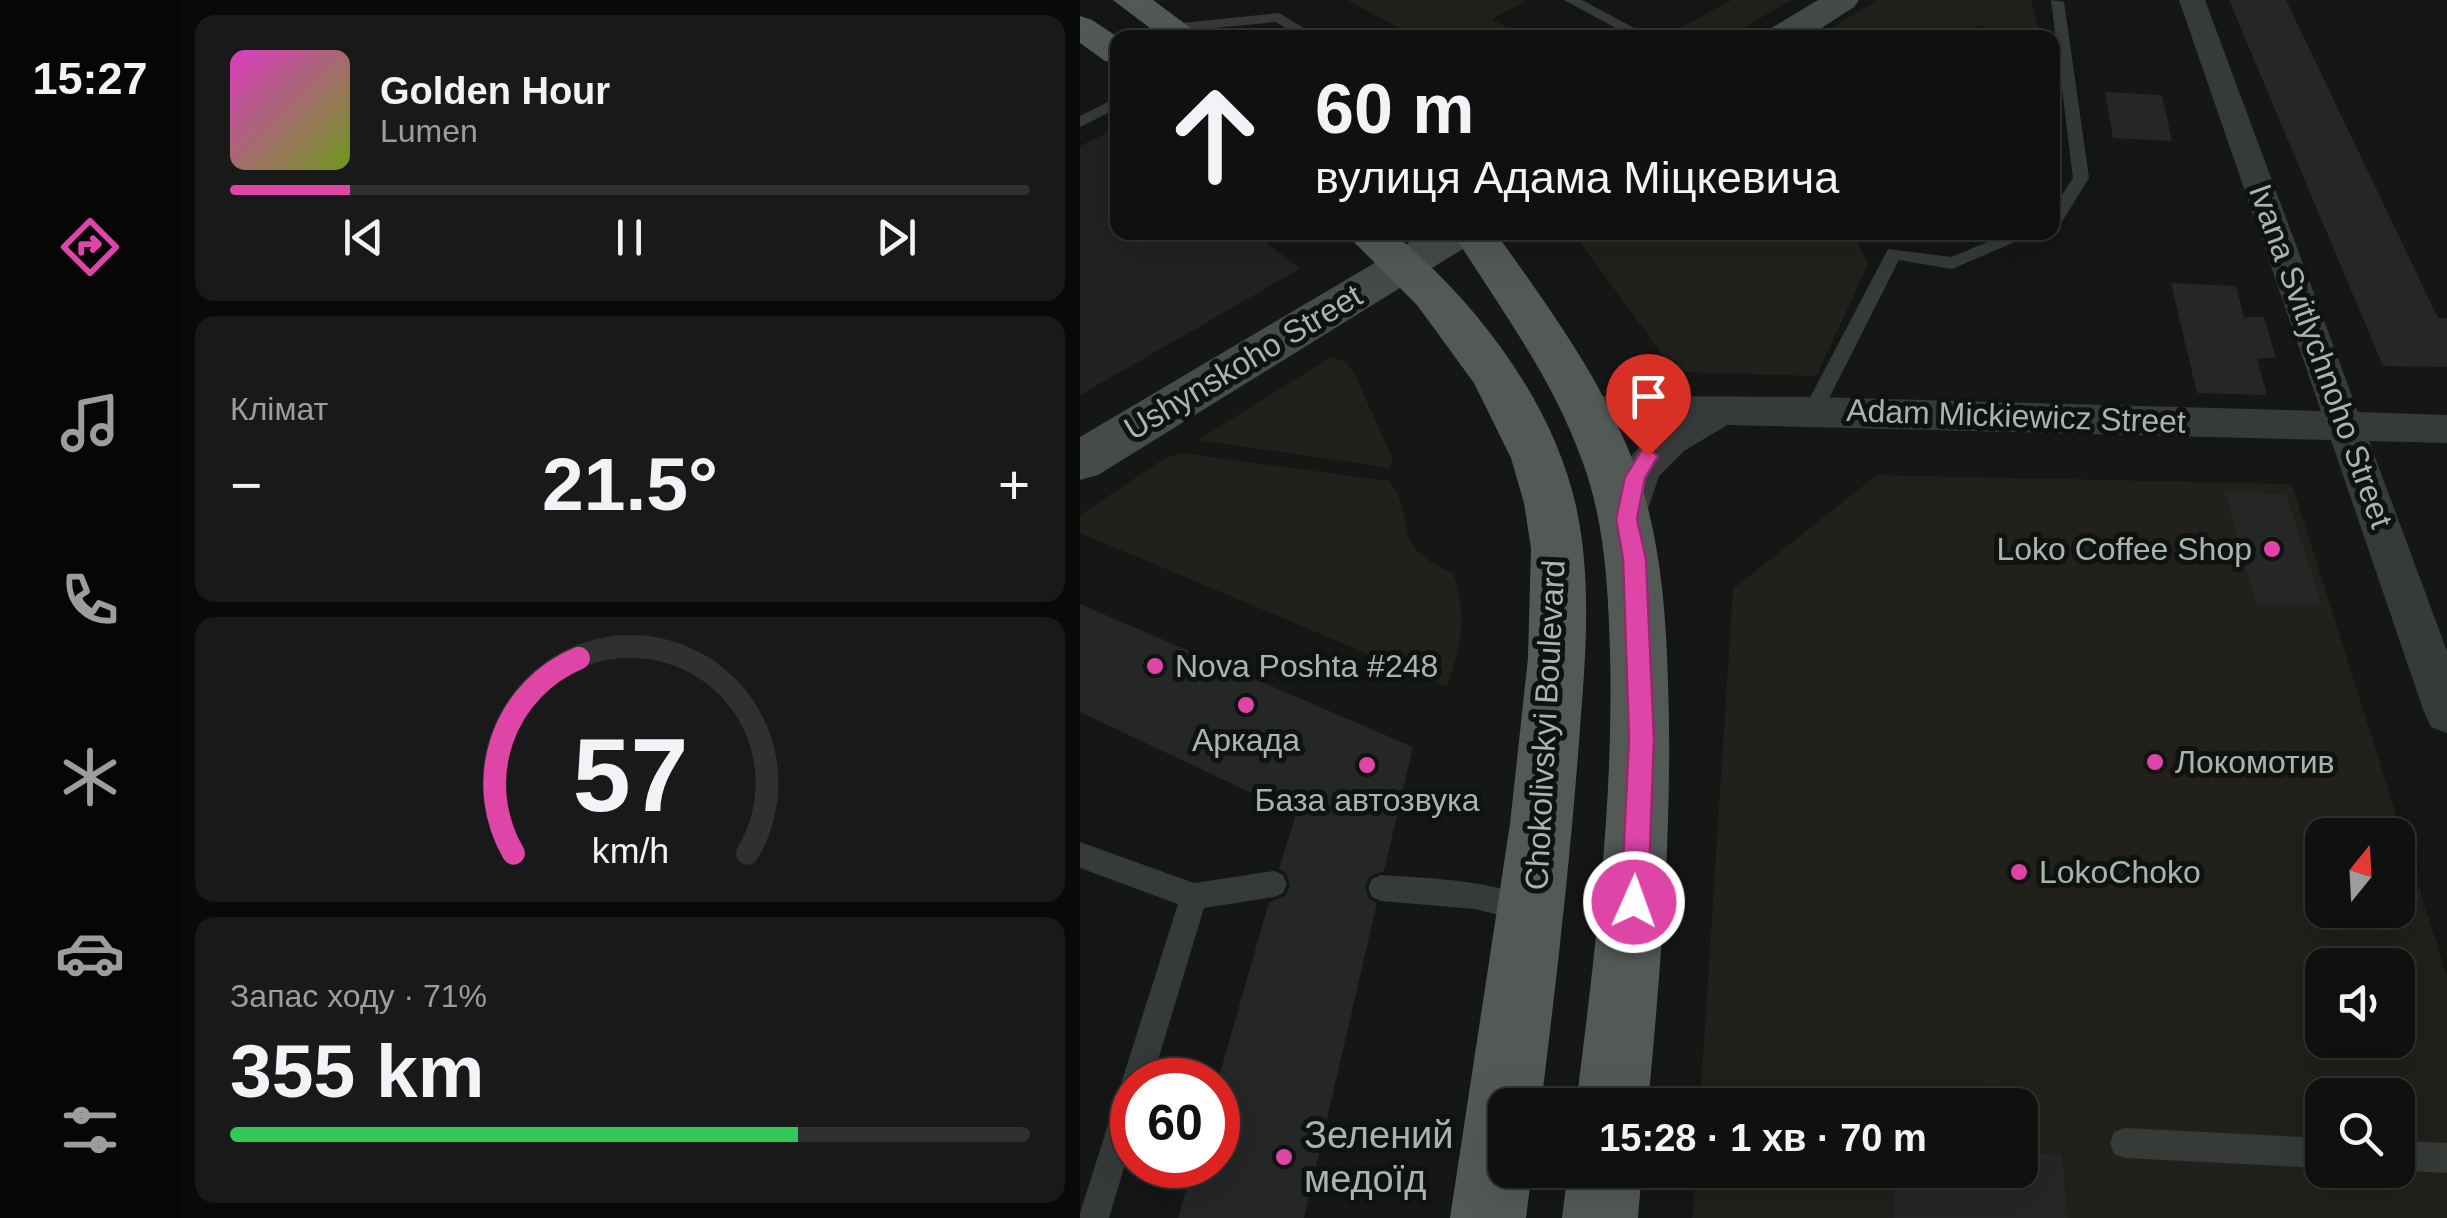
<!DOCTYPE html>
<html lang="uk">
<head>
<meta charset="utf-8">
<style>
  body { margin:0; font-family:Arial,sans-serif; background:#191919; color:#f1f3f6; height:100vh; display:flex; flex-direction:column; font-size:38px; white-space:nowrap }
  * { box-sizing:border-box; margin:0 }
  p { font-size:32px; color:#9c9d9f }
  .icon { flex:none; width:55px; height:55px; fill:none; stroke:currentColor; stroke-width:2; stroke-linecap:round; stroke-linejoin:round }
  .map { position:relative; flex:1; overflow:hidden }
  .drawer { display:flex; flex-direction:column; gap:15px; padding:15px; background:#090909; width:900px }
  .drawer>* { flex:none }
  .top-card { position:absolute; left:30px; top:30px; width:950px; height:210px; border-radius:20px; box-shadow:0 10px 40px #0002,0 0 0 2px #303030; background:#101010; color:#f1f3f6; overflow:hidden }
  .needle { width:65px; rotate:18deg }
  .buttons { position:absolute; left:1225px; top:818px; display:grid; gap:20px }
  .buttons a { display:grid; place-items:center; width:110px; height:110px; border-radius:20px; background:#101010; box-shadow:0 10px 40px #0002,0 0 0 2px #303030; font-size:50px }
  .speed { position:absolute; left:30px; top:1058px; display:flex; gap:20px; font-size:50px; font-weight:700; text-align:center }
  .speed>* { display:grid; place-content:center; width:130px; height:130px; border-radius:50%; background:#101010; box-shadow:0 10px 40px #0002,0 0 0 2px #303030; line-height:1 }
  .speed .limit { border:15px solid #d22; background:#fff; color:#111 }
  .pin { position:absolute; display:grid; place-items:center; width:85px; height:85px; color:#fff; margin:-102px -42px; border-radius:50% 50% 50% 0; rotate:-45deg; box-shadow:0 0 10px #0007 }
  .pin .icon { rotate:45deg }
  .me { position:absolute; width:110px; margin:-55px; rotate:2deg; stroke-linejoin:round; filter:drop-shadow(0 0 8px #0008) }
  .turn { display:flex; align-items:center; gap:35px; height:210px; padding:0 40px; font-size:45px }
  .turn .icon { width:130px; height:130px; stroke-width:2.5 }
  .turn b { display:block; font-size:70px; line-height:85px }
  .big { font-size:75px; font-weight:700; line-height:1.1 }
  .drawer .tile { flex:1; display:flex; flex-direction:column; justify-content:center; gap:15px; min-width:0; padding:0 35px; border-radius:20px; background:#191919 }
  .drawer .dial { align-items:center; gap:0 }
  .dial svg { height:260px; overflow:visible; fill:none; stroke:#303030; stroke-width:7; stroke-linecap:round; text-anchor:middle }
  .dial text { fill:#f1f3f6; stroke:none }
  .song { display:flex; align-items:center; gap:30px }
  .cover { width:120px; height:120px; border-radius:15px; background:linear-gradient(135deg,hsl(310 70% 55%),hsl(80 70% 35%)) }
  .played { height:10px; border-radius:5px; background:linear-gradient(90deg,#df44a7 15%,#303030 15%) }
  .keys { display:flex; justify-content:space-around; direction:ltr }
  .heat { display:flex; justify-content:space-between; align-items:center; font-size:55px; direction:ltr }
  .charge { height:15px; border-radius:8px; background:linear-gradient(90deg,#34c759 71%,#303030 0) }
  .trip { position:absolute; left:408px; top:1088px; width:550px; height:100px; border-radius:20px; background:#101010; box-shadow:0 10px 40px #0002,0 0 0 2px #303030; font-weight:700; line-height:100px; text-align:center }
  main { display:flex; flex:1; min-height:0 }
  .tabs { display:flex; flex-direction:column; width:180px; justify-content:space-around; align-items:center; background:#060606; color:#9c9d9f }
  .tabs .icon { width:70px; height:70px }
  .tabs .current { color:#df44a7 }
  .tabs b { font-size:45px; color:#f1f3f6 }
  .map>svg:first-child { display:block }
  .built { fill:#212323 }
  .green { fill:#21201b; fill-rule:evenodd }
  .building { fill:#252727 }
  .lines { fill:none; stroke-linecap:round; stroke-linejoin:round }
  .lane { fill:#363b39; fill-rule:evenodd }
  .street { fill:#363b39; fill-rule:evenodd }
  .secondary { fill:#454b47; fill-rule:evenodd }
  .primary { fill:#535a56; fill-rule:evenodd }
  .route { fill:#df44a7; stroke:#912c6d; stroke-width:2.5 }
  .poi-dot { fill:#df44a7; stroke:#101111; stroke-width:4 }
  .labels { text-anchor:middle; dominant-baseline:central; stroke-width:10; stroke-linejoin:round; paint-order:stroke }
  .street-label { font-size:32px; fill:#a8b5ad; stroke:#101111 }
  .poi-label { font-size:32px; fill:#a8b5ad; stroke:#101111; text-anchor:start }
  .near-poi-label { font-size:38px; fill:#a8b5ad; stroke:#101111; text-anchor:start }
</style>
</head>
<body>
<main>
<nav class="tabs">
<b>15:27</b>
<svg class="icon current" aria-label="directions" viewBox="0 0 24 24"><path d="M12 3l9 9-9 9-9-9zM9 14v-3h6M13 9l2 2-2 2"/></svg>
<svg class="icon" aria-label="music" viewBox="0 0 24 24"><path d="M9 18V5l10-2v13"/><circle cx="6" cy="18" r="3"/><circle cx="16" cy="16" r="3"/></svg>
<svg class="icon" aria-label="phone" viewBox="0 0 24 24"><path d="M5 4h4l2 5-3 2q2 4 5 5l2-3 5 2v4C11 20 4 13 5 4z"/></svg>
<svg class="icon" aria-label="climate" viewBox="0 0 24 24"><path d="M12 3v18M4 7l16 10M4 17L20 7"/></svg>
<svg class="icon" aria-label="car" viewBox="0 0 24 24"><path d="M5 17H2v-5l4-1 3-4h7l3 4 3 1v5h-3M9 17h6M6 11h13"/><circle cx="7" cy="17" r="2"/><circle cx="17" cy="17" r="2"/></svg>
<svg class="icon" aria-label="filters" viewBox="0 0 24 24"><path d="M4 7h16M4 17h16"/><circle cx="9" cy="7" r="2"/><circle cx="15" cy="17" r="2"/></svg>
</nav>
<section class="drawer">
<div class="tile">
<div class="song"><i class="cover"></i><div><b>Golden Hour</b><p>Lumen</p></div></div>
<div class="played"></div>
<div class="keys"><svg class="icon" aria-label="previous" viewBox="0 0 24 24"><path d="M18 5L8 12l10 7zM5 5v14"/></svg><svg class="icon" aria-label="pause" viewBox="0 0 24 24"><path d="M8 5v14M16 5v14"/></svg><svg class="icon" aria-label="next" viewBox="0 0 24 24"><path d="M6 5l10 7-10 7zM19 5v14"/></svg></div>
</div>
<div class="tile"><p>Клімат</p>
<div class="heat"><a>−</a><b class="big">21.5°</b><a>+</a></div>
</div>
<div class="tile dial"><svg viewBox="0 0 100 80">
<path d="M14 69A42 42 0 1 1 86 69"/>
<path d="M14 69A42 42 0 0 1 34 9" stroke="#df44a7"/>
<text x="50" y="56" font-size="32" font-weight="700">57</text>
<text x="50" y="72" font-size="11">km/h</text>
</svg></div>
<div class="tile"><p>Запас ходу · 71%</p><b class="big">355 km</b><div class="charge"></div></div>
</section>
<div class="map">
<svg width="1367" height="1218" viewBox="0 0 1367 1218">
  <rect width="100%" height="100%" fill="#151616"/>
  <!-- built -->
  <path class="built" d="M37,128L38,232L174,233L220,269L0,395V146Z"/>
  <!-- green -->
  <path class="green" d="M267,0H441L445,2L412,19L445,37H336Z
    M652,0H712C676,19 636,52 594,31Z
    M798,0H951L961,37H925L899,24L878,37H736Z
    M493,233H774L788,265L736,376L595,372Z
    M251,357L266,362L273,371L313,459L309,468L118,440Z
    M101,453L309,481C340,521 306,545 373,573C388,618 381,643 367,687L0,533V515L85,458Z
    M797,475L1212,484L1367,976V1218H612L616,1170H940V1105H620L653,589ZM1242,835H1318V910H1242ZM1242,965H1318V1040H1242ZM1242,1095H1318V1170H1242Z"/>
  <!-- building -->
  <path class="building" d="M1149,0H1206L1358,318H1367V367L1303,366Z
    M1025,92L1082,95L1092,141L1033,138Z
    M1091,283L1156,286L1164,317H1184L1196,358H1177L1187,395L1117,393Z
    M1145,492L1206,494L1242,605L1176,603Z
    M0,604L333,747L304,871L290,876L285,886L289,899L297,903L224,1218H98L113,1165H138V1080L189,902L205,896L210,886L206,873L199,869L216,814L0,712Z
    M940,1153L982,1155L988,1218H814L813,1170H940Z"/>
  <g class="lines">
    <!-- lane -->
    <path class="lane" d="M484,0H502L573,38H554Z
      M971,0L984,2L1009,178L978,228L972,229V210L993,178Z
      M199,13L240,38H222L196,22L92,32L85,28L92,24Z
      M38,97V108L0,127V116Z
      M932,232H958L872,269L819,260L740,416H726L723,411L808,249L871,257Z
      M0,842L114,883L194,871L203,875L207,884L203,893L194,897L124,908L72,1080H52V1141L29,1218H0V1213L98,904L0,868Z
      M301,875C353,879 407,879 455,900L459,909L455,918L446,922L395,909L301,901L292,897L288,888L292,879Z
      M1045,1128L1242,1138V1168L1045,1158L1034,1154L1030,1143L1034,1132Z
      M1318,1141L1367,1143V1173L1315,1170Z"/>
    <!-- street -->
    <path class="street" d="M1099,0H1125L1278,412L1367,415V443L1289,441L1367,651V733L1351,727L1344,712L1251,440L647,425L604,451L579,476L561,530L547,535L533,530C514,493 556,444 586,424H505L492,420L486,410L492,400L505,396L733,397L1241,411Z"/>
    <!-- secondary -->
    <path class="secondary" d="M738,0H779L774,7L726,38H684L688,30Z
      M347,232H400L394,242L18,475L0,480V437Z"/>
    <!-- primary -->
    <path class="primary" d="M33,0H73L124,38H83Z
      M0,16L12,20L39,38L38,64L25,61L0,43Z
      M264,232H312C395,300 472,400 496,506C513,584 505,663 499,742C490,863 476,984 461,1105H425V1170H452L446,1218H370L430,824L448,658L451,548L444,503L431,458L394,383L337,305Z
      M372,232H415C468,306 523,381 555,466C580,534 586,610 588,682C593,823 581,964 568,1105H496C515,954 534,803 530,651C528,588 525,523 503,463C473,378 420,308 372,232Z
      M488,1170H562L558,1218H482Z"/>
  </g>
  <!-- route -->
  <path class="route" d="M568,449L578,456L565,478L557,519L566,559L574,739L568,902L564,912L554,915L545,912L541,902L549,739L543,559L536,519L545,477L561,451Z"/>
  <!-- markers -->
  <g class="poi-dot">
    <circle cx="1192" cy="549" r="10"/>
    <circle cx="75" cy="666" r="10"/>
    <circle cx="166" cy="705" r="10"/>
    <circle cx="1075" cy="762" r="10"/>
    <circle cx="287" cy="765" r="10"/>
    <circle cx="939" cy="872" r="10"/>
    <circle cx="204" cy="1157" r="10"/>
  </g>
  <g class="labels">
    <!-- street labels -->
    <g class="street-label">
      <text transform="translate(1241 356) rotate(70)">Ivana Svitlychnoho Street</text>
      <text transform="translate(163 362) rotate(-31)">Ushynskoho Street</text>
      <text transform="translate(936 416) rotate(2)">Adam Mickiewicz Street</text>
      <text transform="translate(465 725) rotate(-87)">Chokolivskyi Boulevard</text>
    </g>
    <!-- poi labels -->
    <g class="poi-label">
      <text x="1172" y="549" text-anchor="end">Loko Coffee Shop</text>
      <text x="95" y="666">Nova Poshta #248</text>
      <text x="166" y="740" text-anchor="middle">Аркада</text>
      <text x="1095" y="762">Локомотив</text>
      <text x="287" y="800" text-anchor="middle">База автозвука</text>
      <text x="959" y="872">LokoChoko</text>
    </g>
    <!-- near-poi labels -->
    <g class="near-poi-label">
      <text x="224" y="1135">Зелений<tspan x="224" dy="44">медоїд</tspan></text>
    </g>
  </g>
</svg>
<div class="buttons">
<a><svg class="needle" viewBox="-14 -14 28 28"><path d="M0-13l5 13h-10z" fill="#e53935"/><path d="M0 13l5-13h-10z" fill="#9c9d9f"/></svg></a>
<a><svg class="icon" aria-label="sound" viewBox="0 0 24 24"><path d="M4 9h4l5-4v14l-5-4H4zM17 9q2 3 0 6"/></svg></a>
<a><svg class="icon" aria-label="search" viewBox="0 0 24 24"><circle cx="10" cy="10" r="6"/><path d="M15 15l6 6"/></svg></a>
</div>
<div class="speed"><div class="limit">60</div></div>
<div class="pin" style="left:568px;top:456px;background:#d93025"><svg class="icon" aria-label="arrive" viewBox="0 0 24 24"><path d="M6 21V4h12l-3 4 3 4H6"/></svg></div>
<svg class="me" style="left:554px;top:902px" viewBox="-20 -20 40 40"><circle r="17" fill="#df44a7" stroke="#fff" stroke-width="3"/><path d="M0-11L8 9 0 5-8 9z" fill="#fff"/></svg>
<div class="trip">15:28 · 1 хв · 70 m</div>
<div class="top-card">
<div class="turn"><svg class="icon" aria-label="ahead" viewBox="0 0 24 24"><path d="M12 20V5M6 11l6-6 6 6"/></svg><div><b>60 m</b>вулиця Адама Міцкевича</div></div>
</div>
</div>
</main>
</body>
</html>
